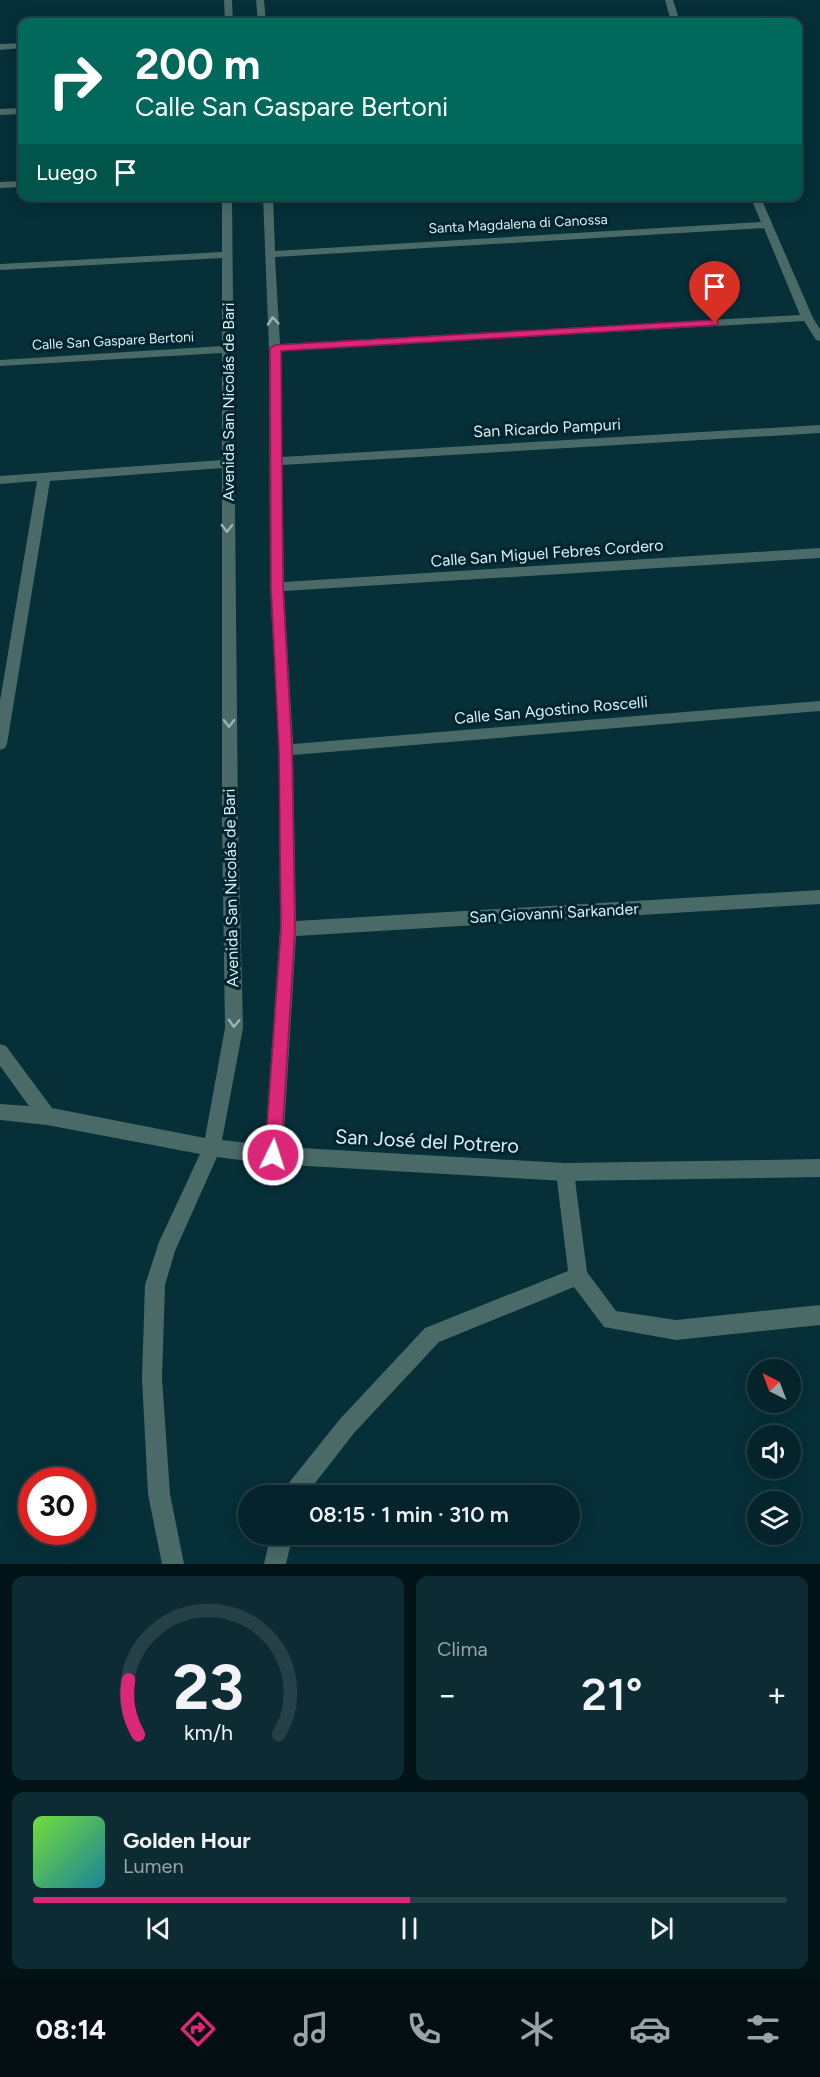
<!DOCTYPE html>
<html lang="es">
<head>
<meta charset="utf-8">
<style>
  body { margin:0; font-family:Figtree,sans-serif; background:#0d2b32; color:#f1f3f6; height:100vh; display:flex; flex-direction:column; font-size:22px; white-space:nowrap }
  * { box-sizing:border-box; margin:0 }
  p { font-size:20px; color:#97a4a8 }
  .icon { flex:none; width:33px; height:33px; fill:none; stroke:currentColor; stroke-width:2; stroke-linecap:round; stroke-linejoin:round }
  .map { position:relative; height:1564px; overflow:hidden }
  .details { display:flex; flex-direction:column; gap:12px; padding:12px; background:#021317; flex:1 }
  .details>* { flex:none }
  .hud { position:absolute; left:18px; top:18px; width:784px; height:183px; border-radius:12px; box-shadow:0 3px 15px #0003,0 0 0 2px #254047; background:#00695c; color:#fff; overflow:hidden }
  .needle { width:39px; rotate:318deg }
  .buttons { position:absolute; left:747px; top:1359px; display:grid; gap:12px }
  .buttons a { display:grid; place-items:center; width:54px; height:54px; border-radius:50%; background:#04232a; box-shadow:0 3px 15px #0003,0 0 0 2px #254047; font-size:30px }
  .speed { position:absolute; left:18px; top:1467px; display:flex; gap:12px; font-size:30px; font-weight:700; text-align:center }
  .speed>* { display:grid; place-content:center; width:78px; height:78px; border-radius:50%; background:#04232a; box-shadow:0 3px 15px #0003,0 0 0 2px #254047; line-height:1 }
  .speed .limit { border:9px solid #d22; background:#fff; color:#111 }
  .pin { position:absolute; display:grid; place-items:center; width:51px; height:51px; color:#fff; margin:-62px -26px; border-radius:50% 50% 50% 0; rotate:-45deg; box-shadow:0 0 6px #0007 }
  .pin .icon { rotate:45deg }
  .me { position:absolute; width:66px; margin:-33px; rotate:4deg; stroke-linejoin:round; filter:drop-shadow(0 0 4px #0008) }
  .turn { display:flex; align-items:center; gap:21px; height:126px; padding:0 18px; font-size:27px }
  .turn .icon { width:78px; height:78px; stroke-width:2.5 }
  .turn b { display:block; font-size:42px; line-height:51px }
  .then { display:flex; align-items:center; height:57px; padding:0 18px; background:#0003; gap:12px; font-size:22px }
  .big { font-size:45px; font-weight:600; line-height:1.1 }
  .details .card { flex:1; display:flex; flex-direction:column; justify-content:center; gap:9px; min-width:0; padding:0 21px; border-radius:12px; background:#0d2b32 }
  .details .dial { align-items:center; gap:0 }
  .dial svg { height:156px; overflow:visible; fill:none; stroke:#254047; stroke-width:7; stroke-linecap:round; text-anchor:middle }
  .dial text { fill:#f1f3f6; stroke:none }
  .song { display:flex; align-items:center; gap:18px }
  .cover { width:72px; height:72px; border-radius:9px; background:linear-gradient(135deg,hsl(100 70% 55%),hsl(190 70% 35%)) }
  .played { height:6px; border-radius:3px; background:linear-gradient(90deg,#db2777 50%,#254047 50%) }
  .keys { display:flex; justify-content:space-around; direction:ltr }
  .heat { display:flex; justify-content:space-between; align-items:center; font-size:33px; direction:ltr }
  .details .tiles { flex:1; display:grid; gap:12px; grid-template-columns:1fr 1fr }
  .card:last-child { grid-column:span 2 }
  .trip { position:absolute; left:238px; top:1485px; width:342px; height:60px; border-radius:30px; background:#04232a; box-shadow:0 3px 15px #0003,0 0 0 2px #254047; font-weight:600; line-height:60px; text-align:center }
  .tab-bar { display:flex; height:96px; justify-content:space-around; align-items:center; background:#020e11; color:#97a4a8 }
  .tab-bar .icon { width:42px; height:42px }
  .tab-bar .selected { color:#db2777 }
  .tab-bar b { font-size:27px; color:#f1f3f6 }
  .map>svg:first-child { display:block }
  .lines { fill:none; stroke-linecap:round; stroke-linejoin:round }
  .lane { fill:#4a6a68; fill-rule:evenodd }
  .street { fill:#4a6a68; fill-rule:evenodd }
  .oneway { stroke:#99b3b6 }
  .route { fill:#db2777; stroke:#8e194d; stroke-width:1.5 }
  .labels { text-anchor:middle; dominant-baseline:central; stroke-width:6; stroke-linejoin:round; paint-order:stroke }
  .far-street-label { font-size:14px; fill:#daeff5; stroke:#00252e }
  .street-label { font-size:16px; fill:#daeff5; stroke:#00252e }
  .near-street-label { font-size:20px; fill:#daeff5; stroke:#00252e }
</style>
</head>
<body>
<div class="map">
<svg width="820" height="1564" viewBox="0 0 820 1564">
  <rect width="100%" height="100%" fill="#062f38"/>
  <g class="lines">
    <!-- lane -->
    <path class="lane" d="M565,1163L571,1166L574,1172L587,1272L616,1311L676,1320L820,1305V1325L676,1340L604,1327L574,1287L439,1342L354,1433L305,1496H281L284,1489L340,1419L425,1328L568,1271L556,1172L559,1166Z
      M271,1534H293L286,1564H264Z"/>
    <!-- street -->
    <path class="street" d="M224,0H232L233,22H225Z
      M256,0H264L266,22H258Z
      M665,0H673L680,22H623L627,19L670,18Z
      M22,43V48L0,50V44Z
      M22,108V114L0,115V109Z
      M22,181V187L0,188V182Z
      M222,196H232L238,821L243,1028L222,1140L265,1145L280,929L279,750L270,587L269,348L263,196H273L275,251L761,222L750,196H760L813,318L820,329V341L816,340L804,321L281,351L282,457L820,425V433L282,465L284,582L820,548V558L284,591L293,744L820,701V711L293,755L296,921L820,890V904L296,936L283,1147L565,1163L820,1159V1177L565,1181L273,1164L217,1157L175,1251L165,1285L162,1378L170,1494L184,1564H162L148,1494L142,1378L145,1285L159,1242L200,1154L47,1125L0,1120V1104L29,1106L0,1066V1044L6,1046L52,1108L205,1138L225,1028L222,821V468L50,481L7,744L5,748L0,750V701L37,481L0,484V476L222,460V353L0,366V360L222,346V258L0,270V264L222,252ZM764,228L800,315L280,344L275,257Z"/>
  </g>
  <!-- one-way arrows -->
  <defs><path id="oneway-chevron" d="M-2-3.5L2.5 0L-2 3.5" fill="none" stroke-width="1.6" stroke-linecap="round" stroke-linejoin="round" transform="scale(1.5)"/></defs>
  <g class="oneway">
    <use href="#oneway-chevron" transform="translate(273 321) rotate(-95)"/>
    <use href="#oneway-chevron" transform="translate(227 528) rotate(90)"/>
    <use href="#oneway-chevron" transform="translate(229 723) rotate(90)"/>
    <use href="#oneway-chevron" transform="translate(234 1023) rotate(92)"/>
  </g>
  <!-- route -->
  <path class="route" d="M715,320L718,321V325L281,351L283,587L292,750L295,929L281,1155L279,1161L273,1163L267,1161L265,1155L281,929L279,750L271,587L270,348L275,345Z"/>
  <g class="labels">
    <!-- far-street labels -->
    <g class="far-street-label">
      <text transform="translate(518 224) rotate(-3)">Santa Magdalena di Canossa</text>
      <text transform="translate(113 341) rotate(-3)">Calle San Gaspare Bertoni</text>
    </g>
    <!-- street labels -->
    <g class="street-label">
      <text transform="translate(228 402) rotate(-90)">Avenida San Nicolás de Bari</text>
      <text transform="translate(547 428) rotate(-3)">San Ricardo Pampuri</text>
      <text transform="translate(547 553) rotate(-4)">Calle San Miguel Febres Cordero</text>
      <text transform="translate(551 710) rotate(-5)">Calle San Agostino Roscelli</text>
      <text transform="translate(231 888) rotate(-91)">Avenida San Nicolás de Bari</text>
      <text transform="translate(554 913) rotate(-3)">San Giovanni Sarkander</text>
    </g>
    <!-- near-street labels -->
    <g class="near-street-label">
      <text transform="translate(427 1141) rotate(3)">San José del Potrero</text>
    </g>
  </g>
</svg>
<div class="buttons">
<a><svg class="needle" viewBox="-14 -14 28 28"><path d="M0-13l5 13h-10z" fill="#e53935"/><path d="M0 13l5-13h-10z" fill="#97a4a8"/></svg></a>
<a><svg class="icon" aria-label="sound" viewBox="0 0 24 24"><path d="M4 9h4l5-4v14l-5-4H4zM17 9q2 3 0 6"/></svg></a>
<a><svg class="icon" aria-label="layers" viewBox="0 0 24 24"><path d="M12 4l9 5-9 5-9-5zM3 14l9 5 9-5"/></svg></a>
</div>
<div class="speed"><div class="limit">30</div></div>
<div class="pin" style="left:715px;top:323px;background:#d93025"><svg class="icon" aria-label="arrive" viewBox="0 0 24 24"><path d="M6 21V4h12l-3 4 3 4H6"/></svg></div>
<svg class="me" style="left:273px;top:1155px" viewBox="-20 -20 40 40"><circle r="17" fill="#db2777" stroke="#fff" stroke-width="3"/><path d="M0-11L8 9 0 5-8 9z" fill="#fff"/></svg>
<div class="trip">08:15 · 1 min · 310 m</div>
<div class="hud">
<div class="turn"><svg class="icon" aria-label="right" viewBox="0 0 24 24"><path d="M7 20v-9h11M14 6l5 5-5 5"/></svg><div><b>200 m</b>Calle San Gaspare Bertoni</div></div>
<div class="then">Luego<svg class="icon" aria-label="arrive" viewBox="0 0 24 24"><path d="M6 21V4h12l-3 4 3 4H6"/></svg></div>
</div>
</div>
<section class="details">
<div class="tiles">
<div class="card dial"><svg viewBox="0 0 100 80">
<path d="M14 69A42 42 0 1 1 86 69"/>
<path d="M14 69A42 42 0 0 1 9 41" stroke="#db2777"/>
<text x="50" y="56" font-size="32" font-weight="700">23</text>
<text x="50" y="72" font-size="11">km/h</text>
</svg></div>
<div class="card"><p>Clima</p>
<div class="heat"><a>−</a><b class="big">21°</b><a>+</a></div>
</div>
<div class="card">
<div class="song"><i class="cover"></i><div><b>Golden Hour</b><p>Lumen</p></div></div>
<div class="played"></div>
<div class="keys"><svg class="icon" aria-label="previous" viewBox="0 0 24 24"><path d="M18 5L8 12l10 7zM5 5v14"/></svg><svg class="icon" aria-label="pause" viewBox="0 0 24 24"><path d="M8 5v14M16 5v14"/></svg><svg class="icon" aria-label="next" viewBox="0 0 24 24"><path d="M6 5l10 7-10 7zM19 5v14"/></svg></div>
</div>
</div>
</section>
<nav class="tab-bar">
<b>08:14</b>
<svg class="icon selected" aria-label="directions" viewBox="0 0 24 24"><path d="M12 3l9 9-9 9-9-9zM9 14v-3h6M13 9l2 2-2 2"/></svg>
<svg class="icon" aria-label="music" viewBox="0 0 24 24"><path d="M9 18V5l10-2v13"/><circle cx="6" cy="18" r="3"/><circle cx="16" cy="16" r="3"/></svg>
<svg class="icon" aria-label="phone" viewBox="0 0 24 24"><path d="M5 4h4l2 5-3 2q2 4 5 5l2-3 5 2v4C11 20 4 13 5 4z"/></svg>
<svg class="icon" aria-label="climate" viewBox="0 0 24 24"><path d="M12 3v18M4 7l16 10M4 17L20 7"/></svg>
<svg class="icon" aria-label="car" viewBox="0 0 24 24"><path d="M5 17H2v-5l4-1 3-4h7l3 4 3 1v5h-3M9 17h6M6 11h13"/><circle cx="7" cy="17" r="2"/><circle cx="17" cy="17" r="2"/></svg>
<svg class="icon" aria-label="filters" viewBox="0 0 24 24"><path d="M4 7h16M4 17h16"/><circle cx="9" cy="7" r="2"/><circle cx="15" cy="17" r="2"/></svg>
</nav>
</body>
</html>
